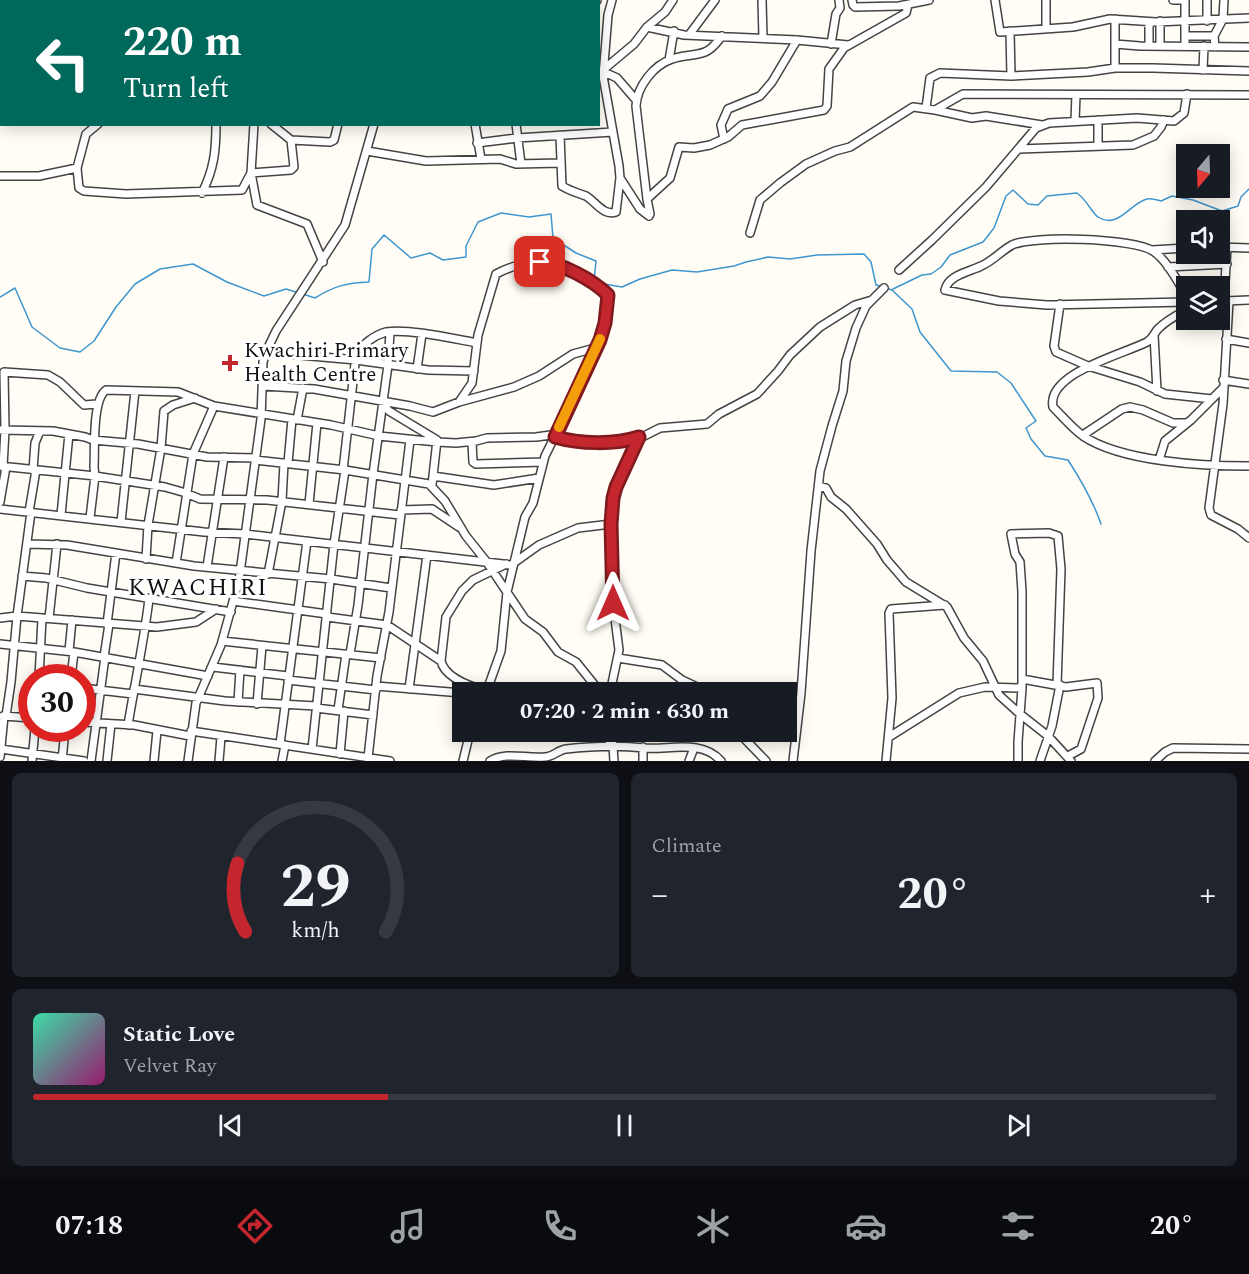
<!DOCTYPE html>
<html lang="en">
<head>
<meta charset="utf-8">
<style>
  body { margin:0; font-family:Spectral,serif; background:#20242c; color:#f1f3f6; height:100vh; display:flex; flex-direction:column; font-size:22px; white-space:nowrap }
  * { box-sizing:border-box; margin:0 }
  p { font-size:20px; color:#9ea1a6 }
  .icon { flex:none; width:33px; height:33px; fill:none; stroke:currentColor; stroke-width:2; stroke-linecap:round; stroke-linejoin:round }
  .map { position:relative; height:761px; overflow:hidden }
  .drawer { display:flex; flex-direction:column; gap:12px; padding:12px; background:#0d0f14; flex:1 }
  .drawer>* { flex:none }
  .banner { position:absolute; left:0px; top:0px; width:600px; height:126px; box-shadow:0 3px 15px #0003; background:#00695c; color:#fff; overflow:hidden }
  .needle { width:39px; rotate:199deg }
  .fabs { position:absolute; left:1176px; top:144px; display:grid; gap:12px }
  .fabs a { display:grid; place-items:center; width:54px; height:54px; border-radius:0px; background:#171b24; box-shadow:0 3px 15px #0003; font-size:30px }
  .speed { position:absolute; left:18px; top:664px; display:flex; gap:12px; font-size:30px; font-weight:700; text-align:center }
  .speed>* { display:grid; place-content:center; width:78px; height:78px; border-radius:50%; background:#171b24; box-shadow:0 3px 15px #0003; line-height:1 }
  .speed .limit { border:9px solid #d22; background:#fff; color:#111 }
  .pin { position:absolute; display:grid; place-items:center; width:51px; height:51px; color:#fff; margin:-26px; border-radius:12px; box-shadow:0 3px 9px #0006 }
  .me { position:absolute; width:66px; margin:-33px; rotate:0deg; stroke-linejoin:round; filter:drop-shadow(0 0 4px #0008) }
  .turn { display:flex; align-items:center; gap:21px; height:126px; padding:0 24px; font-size:27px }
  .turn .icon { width:78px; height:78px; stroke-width:2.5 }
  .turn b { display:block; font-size:42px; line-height:51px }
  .big { font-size:45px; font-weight:700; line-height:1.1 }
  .drawer .tile { flex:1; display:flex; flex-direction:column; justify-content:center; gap:9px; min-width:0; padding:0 21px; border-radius:9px; background:#20242c }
  .drawer .dial { align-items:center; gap:0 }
  .dial svg { height:156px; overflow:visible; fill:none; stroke:#363941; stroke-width:7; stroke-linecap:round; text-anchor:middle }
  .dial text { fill:#f1f3f6; stroke:none }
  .song { display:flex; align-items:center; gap:18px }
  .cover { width:72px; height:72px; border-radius:9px; background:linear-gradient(135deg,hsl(160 70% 55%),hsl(320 70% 35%)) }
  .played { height:6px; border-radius:3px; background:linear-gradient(90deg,#c4262e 30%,#363941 30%) }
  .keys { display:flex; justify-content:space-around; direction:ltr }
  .heat { display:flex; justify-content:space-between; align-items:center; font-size:33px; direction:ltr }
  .drawer .tiles { flex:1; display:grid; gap:12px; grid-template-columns:1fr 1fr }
  .tile:last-child { grid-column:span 2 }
  .trip { position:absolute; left:452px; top:682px; width:345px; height:60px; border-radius:0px; background:#171b24; box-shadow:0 3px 15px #0003; font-weight:700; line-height:60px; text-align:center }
  .dock { display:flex; height:96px; justify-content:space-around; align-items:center; background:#090b0e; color:#9ea1a6 }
  .dock .icon { width:42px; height:42px }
  .dock .on { color:#c4262e }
  .dock b { font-size:27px; color:#f1f3f6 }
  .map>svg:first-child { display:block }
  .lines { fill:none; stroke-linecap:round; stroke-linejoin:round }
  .stream { stroke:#3f96cf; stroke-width:1.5 }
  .minor-casing { stroke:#444; stroke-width:10 }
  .minor { stroke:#fff; stroke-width:7 }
  .route-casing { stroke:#7f191e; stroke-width:15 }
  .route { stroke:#c4262e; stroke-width:10 }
  .slow { stroke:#f59e0b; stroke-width:10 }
  .poi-dot { fill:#c4262e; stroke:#fff; stroke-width:2 }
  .labels { text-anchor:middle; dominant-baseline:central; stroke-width:6; stroke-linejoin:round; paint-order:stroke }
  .poi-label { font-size:21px; fill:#111; stroke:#fff; text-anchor:start }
  .quarter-label { font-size:24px; letter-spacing:1.5px; fill:#111; stroke:#fff }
</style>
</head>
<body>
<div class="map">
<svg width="1249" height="761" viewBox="0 0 1249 761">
  <rect width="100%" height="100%" fill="#fffdf5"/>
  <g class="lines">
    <!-- stream -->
    <path class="stream" d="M598,283L622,287L640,279L672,270L697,272L734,266L746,262L768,257L790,259L817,255L864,254L871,262L876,285L881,286
      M886,288L892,290L912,309L920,332L951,371L997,372L1011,383L1036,421L1026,428L1031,439L1045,456L1068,460C1081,480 1093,501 1101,524
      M893,289L922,275L931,274L941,267L950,255L983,242L994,228L1006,196L1013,190L1028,204L1038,205L1047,196L1077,193C1087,200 1092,213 1098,217C1118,230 1130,203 1147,199C1152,198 1157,200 1161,201L1172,196L1193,200L1222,211L1238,206L1241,197L1249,189
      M303,294L315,298C334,286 346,283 369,282L372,249L384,235L411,258L430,253L443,260L466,257V246L478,222L501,213L529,217L551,214L553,238L576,253L596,261L594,280
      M0,297L15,288L32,327L60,348L80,352L94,341L116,307L135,284L160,269L193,264L227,282L264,296L286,289L299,293"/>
    <defs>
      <path id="minor" d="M62,0L64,2
        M493,0L496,2
        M762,0L763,38
        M852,0L853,5L855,7L899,6L929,0
        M995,0L1000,32L1073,27L1110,19L1156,22L1249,18
        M1046,0V29
        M1173,0H1185V46
        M55,2L57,0
        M99,2L103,0
        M131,2V0
        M221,2V0
        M259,2V0
        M359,2V0
        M430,2L431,0
        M462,2L463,0
        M513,2V0
        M596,2L597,0
        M1207,21V0
        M647,27L684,35L797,40L848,45
        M1010,31L1011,76
        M0,35H2
        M689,35L715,0
        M1185,36H1214
        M831,44L836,14L840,8L839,0
        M1115,44L1140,46L1249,47
        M1149,46V22
        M1160,46V21
        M1215,47L1214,36L1223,19L1224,0
        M669,60L674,31
        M1115,68V19
        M1203,70L1204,46
        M0,72H2
        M598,72L603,70L634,44L647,27L665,12L673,0
        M604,72L617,78L636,100
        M0,98L2,97
        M926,108L930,78L940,73L1011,76L1088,72L1115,68H1153L1249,71
        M935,110L972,118L986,116L1042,125
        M1075,121L1076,95
        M254,124L251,173L257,205L307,224L323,262
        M271,124L291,140L330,142L334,140L338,124
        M475,124L481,159
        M516,124L521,164
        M560,135L562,186C570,191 578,193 586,196C596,202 603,216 616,212L620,178L619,166L603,76L608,15L612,0
        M724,139L721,125L728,109L760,96L772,82L797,40
        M477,143L517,138L613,132
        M1098,146V120
        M1019,149L1133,145L1154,136L1161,127L1164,120
        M367,151L426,161L500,159L516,164L561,163
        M77,168L79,188L84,191L126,194L242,190L251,173L291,170L294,167L291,140
        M0,176H39L77,168L86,134L98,124
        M620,178L640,209L649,216
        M202,193C214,169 216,151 216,124
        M647,199L670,178L679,147L694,148L710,145L728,137L742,125L824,110L827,106L829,69L844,48L906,13L908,5
        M649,216L650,214L647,199L636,106C637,86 654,65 672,59C683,55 695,56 705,52C713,49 717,42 722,36
        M750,233L760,200L780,183L806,164L835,151L850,147L913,107L935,110L963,94L1249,95
        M1220,247L1249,248
        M1152,250L1186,248
        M1168,267L1227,264
        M899,270L932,240L986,187L1036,128L1049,123L1137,118L1174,121L1184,113L1187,94
        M1186,295C1178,282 1166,259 1153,251C1133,238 1033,235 1012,245C1001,251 993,261 981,266C969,272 948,275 945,290L999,301L1047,305L1186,302
        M1224,301L1227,247
        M1225,301L1249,300
        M1229,301L1223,404L1209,508L1211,515L1238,529L1249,538
        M1060,304L1054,346L1056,352L1088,366L1140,382L1165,394L1212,399
        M1186,310C1177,315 1167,320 1159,328C1154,332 1154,338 1147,342C1124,354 1046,373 1053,407C1062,416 1072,428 1083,436C1122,462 1203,466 1249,466
        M1154,335L1157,391
        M1226,339L1249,343
        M266,352L356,360L428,370L474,371
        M417,369L422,334
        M1223,380L1249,384
        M263,386L314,389L410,406L433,412L459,402L514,387L539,376L573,354L595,348L605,323L607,294C593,282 561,262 543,262C528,261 509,267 496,274L478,335L472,383L459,402
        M383,404L389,411L437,440L432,485
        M297,420L303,388
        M0,430L53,431L85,437L93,440L138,444L207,457L256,458
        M1083,435L1122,409L1130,407L1143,410L1173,423H1186
        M472,442L473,462L476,464L543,462
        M255,460L345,470L429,484L445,501L466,536L486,561L525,619L543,632L558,652L576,662L601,693
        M1159,460L1165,441L1191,420L1223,388
        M288,463L292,419
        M0,466L95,476L165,487L186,493L200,499L267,500L400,515
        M3,467L5,430L4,372L48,375L60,382L84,405L97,404
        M33,470L35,443L40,431
        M343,470L356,355C362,344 375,335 386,332C408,328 455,339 477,343
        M433,476L494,485L539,478
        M819,486L826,488L831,497L846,509L877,544L887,560L906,582L947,607L964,638L983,661L999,695L1020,714L1048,736L1071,761
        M0,502L6,467
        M309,504L317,423
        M0,509L204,532L245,534L511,565L539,545L578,528L611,524
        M401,510L432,509L459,527
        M29,512L36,470
        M61,515L69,434
        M90,518L95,476L94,467C95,449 92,400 106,390L178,392L214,406L331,425L379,436L437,442L456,443L476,441L487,438L536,437L551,435L563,439L578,442L622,441L642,437L660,428L707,424L719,414L757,394L778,371L790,355L820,327L855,305L872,300
        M121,522L135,391
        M27,544L67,545L194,566L331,579L391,588
        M146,559L148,525L161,448L164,411L173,405L195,398
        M176,563L193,454L214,406
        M207,567L224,457
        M268,574L282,501L284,463
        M22,576L46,578L87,588L231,612
        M233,601L327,614
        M327,617L387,625L441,661
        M0,618L17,616L157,627L196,622L216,609
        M49,618L57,544
        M107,624L116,553
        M222,641L381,658
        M0,644L74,652L208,676
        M69,651L72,620
        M350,654L358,605L373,474L388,365L390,332
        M104,657L109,624
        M618,658L662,665L682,680L697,687L702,693
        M213,667L288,676
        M39,678L42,618
        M71,678L74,652
        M1022,679L1066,687L1097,683L1098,698L1081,749L1068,756
        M288,680L376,690
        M376,686L462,693
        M488,686L508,693
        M82,688L133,694
        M134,689L225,701L316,706
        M409,689L427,555
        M487,691C472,687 445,678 441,661L446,617L462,591L473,580L506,564
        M486,693L501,651L507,592L525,517L533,503L545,456L574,398L595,348
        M610,693L619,650L613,603L611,524L613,498L639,437
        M238,702L240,670
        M257,704L262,646
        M316,708L373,715
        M338,710L346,654
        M3,716L32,718
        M6,716L11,682L17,616L31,512
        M82,722L134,725L190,736
        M128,725C135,682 144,641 149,599
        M191,731L390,761
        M598,732L612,743
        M612,732L614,761
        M738,732L766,761
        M889,737L959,693L985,687L1022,688
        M280,744L307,541
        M643,747V761
        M1,749L84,761
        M312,749L334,544L345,470
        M340,754L344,711
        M0,757L4,716
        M368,758L377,676L389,612L410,440
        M32,761L35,729
        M62,761L65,729
        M91,761L105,657
        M107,761L111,724
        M154,761L157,731
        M188,761L196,703L221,645L239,580L261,419L263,362L266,352L276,331L345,225L374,124
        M219,761L221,737
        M282,761L285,745
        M463,761L470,732
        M490,761C507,751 526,759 545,757C553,757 558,750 566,749C592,746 619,745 645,748C669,750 702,739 721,761
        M689,761L694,748
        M793,761L801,693L811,551L820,471L832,426L843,391L846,361L856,328L866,306L884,288
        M886,761L892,698L889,613L891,609L945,605
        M1018,761V742L1022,688V592L1020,562L1015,554L1011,534L1049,533L1058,536L1061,569L1057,685
        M1040,761L1052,726L1060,685
        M1155,761L1165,752L1173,748L1249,749"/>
    </defs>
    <!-- minor casing -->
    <use href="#minor" class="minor-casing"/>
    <!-- minor -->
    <use href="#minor" class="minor"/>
  </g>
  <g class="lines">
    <defs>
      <path id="route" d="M540,262C560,262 593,280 608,295L605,323L600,340L555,437C580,444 614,445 639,437L616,487L613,498L611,524L613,603"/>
    </defs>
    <!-- route casing -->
    <use href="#route" class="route-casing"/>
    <!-- route -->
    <use href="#route" class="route"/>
    <!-- slow -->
    <path class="slow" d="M559,427L600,339"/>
  </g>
  <!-- markers -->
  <path class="poi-dot" d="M227 354h6v6h6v6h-6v6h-6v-6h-6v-6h6z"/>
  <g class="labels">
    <!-- poi labels -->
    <g class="poi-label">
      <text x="244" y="351">Kwachiri Primary<tspan x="244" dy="24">Health Centre</tspan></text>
    </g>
    <!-- quarter labels -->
    <g class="quarter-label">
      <text x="198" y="588">KWACHIRI</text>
    </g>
  </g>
</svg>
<div class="fabs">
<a><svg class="needle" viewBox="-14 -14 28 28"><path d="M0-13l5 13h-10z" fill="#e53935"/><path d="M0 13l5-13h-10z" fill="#9ea1a6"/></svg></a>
<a><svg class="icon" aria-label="sound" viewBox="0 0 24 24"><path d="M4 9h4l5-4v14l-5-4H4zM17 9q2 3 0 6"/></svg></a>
<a><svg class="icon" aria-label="layers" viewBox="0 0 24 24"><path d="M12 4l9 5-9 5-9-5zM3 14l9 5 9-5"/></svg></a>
</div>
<div class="speed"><div class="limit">30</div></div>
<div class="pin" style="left:540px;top:262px;background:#d93025"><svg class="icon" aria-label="arrive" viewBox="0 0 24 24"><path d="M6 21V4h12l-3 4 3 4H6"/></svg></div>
<svg class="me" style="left:613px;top:603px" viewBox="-20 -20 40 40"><path d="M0-17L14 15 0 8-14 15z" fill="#c4262e" stroke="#fff" stroke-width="4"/></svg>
<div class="trip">07:20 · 2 min · 630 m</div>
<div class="banner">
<div class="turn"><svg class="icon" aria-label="left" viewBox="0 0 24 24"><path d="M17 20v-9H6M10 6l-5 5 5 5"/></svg><div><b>220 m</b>Turn left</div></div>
</div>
</div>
<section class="drawer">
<div class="tiles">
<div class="tile dial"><svg viewBox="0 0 100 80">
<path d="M14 69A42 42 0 1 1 86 69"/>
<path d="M14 69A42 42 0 0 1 10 34" stroke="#c4262e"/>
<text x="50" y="56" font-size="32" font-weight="700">29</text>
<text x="50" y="72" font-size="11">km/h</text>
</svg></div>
<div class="tile"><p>Climate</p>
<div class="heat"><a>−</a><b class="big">20°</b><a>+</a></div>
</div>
<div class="tile">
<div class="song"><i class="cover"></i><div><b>Static Love</b><p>Velvet Ray</p></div></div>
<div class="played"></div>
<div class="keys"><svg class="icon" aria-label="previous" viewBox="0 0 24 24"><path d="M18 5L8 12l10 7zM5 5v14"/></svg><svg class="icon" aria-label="pause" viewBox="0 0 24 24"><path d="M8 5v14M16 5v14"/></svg><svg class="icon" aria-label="next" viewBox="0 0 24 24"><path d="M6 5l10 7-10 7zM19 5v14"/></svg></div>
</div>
</div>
</section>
<nav class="dock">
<b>07:18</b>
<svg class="icon on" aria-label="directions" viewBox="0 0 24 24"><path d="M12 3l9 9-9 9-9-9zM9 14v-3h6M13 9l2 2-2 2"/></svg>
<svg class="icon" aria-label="music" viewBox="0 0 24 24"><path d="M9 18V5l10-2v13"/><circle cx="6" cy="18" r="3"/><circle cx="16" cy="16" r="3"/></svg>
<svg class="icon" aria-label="phone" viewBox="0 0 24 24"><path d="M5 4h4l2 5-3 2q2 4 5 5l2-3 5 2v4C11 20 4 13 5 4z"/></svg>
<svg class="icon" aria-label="climate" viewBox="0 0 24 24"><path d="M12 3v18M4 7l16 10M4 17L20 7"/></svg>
<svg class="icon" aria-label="car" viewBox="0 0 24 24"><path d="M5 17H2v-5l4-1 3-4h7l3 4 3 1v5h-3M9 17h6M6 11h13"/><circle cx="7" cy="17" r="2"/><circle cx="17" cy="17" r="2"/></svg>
<svg class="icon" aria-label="filters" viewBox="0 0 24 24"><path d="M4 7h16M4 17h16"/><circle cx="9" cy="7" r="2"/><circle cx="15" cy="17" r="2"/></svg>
<b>20°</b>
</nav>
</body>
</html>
